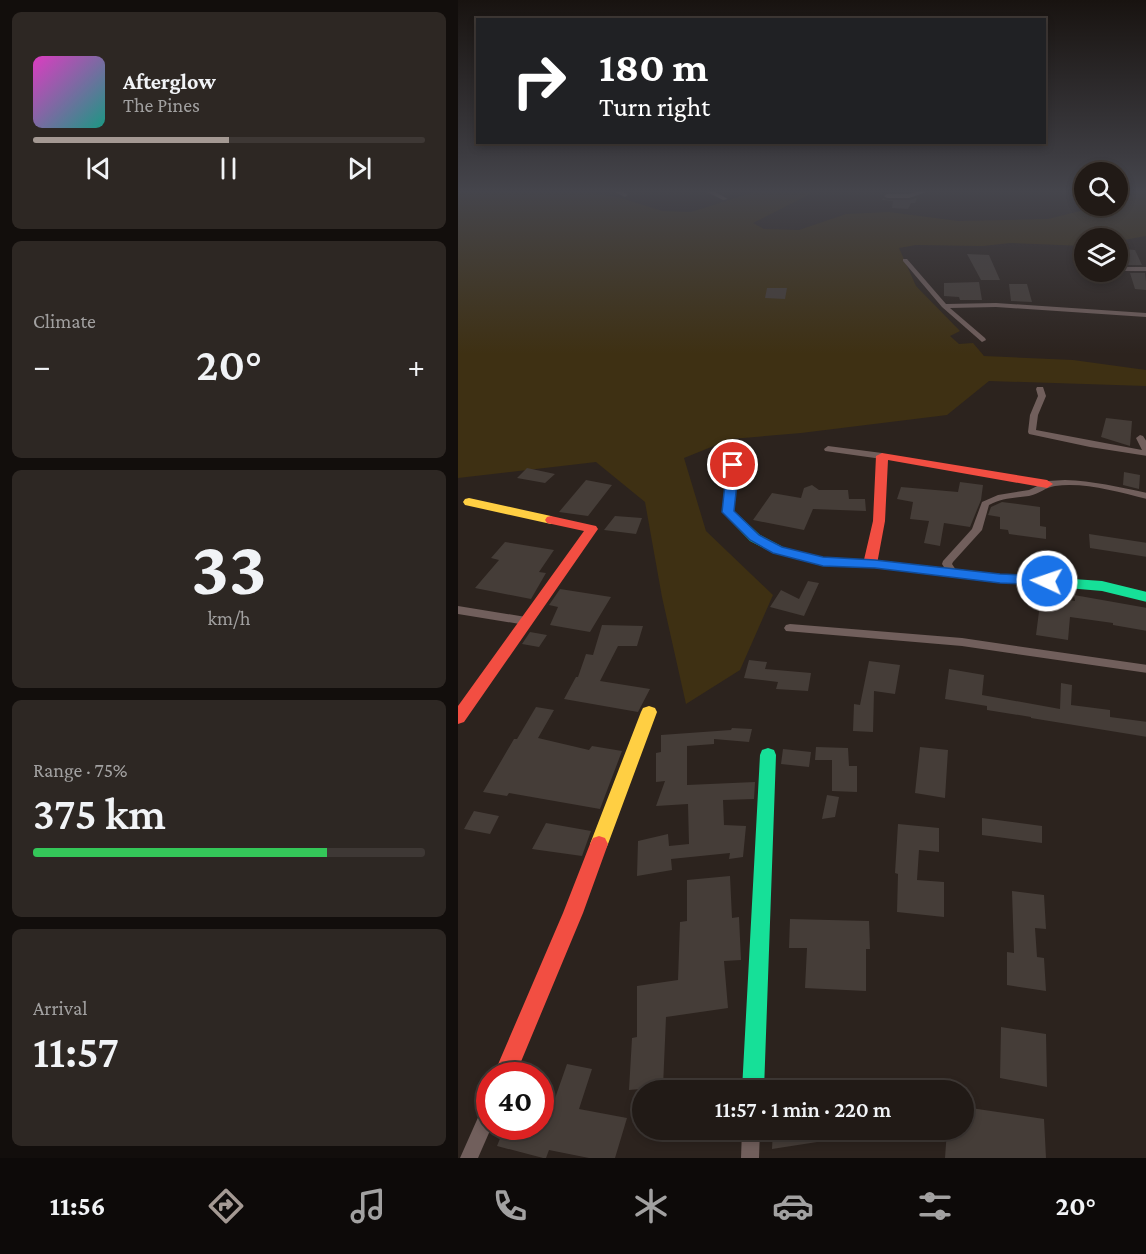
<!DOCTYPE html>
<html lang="en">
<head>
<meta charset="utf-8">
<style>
  body { margin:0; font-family:"Crimson Pro",serif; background:#2d2723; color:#f1f3f6; height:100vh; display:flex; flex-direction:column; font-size:22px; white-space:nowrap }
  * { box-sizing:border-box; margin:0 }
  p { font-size:20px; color:#a2a1a1 }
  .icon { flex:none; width:33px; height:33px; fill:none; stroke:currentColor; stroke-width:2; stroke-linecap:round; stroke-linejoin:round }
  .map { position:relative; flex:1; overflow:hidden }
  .drawer { display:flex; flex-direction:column; gap:12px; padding:12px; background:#120e0c; width:458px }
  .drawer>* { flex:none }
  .banner { position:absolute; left:18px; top:18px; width:570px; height:126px; border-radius:0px; box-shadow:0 3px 9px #0003,0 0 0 2px #3e3835; background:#202124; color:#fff; overflow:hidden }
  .tools { position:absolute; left:616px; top:162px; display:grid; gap:12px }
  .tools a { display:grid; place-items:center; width:54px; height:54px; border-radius:50%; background:#211a16; box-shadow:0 3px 9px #0003,0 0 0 2px #3e3835; font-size:30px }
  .speed { position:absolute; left:18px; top:1062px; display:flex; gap:12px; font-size:30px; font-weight:700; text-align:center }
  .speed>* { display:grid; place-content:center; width:78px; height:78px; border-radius:50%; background:#211a16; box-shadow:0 3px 9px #0003,0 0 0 2px #3e3835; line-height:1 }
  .speed .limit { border:9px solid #d22; background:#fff; color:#111 }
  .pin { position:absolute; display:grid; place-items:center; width:51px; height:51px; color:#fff; margin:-26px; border:3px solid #fff; border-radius:50%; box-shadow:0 2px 6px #0007 }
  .me { position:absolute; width:66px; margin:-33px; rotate:273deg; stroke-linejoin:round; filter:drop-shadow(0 0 4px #0008) }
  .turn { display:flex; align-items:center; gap:21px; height:126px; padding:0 24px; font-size:27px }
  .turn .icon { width:78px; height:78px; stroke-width:2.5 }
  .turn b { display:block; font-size:42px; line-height:51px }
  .big { font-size:45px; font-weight:600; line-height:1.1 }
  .drawer .widget { flex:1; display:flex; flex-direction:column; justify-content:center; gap:9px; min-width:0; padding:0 21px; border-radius:9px; background:#2d2723 }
  .drawer .dial { align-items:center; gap:0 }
  .dial b { font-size:78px; line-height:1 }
  .song { display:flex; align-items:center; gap:18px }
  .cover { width:72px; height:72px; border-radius:9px; background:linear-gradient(135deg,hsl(310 70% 55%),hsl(170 70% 35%)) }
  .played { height:6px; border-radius:3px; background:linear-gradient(90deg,#a49993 50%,#3e3835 50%) }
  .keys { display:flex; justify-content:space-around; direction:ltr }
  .heat { display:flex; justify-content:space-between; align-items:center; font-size:33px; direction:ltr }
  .charge { height:9px; border-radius:4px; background:linear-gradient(90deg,#34c759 75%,#3e3835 0) }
  .trip { position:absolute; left:174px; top:1080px; width:342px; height:60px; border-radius:30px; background:#211a16; box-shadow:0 3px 9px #0003,0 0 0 2px #3e3835; font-weight:600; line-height:60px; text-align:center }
  .menu { display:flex; height:96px; justify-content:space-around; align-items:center; background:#0d0a09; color:#a2a1a1 }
  .menu .icon { width:42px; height:42px }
  .menu .selected { color:#a49993 }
  .menu b { font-size:27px; color:#f1f3f6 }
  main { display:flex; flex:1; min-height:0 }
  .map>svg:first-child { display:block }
  .green { fill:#3e3013 }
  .building { fill:#453d38 }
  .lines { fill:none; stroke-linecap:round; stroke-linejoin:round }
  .street { fill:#715f5c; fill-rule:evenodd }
  .fast { fill:#16e098; fill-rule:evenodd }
  .slow { fill:#ffcf43; fill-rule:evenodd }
  .jam { fill:#f24e42; fill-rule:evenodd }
  .route { fill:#1a73e8; stroke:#114b97; stroke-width:1.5 }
</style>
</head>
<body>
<main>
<section class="drawer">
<div class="widget">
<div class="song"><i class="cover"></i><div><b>Afterglow</b><p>The Pines</p></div></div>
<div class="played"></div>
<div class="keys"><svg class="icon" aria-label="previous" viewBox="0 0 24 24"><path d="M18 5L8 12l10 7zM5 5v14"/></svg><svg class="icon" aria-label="pause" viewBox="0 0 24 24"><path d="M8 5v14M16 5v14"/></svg><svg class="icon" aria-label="next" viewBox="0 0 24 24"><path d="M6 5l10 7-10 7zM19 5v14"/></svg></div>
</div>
<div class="widget"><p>Climate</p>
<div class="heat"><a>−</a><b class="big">20°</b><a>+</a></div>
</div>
<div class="widget dial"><b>33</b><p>km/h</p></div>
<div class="widget"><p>Range · 75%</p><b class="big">375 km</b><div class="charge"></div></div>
<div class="widget"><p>Arrival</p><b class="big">11:57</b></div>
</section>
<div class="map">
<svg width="689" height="1158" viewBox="0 0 689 1158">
  <rect width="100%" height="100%" fill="#2c231e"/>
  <!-- green -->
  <path class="green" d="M0,192H129L163,198L204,211L233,212L296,192H356L295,223L306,229L341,230L388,214L431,212L500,221L590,219L626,210L629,206H660V192H688V236L660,241V238H627V246L552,243L525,246L458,245L441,248L458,286L502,331L492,336L501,344L515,343L526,356L615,360L688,370V386L531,381L489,415L343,433L273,439L226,458L248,531L315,595L282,670L228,704L204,597L187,502L138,462L0,478Z"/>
  <!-- building -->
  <path class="building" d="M425,198L429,200H451L459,198L457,203H453L450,209L434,208L435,201L424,200Z
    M665,249L677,250L684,265H670Z
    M509,254L531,255L542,280H523Z
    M672,273H687L689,290L677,289Z
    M521,282L524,300H502L501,297L486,296V283Z
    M551,284H569L574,302L553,301Z
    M309,288H329L327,299L307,298Z
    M648,418L674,421L672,446L643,437Z
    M69,468L97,474L87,483L59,478Z
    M666,472L682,475L681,489L665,485Z
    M128,480L154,485L130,516L101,512Z
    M502,482L525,485L523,500L512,527L486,523L482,546L466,543L471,521L452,519L455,502L439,499L443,487L500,492Z
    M354,485L361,490H390L391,499H407L408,511L355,509L346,530L295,520L314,493L343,498L346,488Z
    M544,502L582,507V526L588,527V539L551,534L550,530L542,529V517L530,515L533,507Z
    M157,516L184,518L178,534L146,530Z
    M631,534L689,543V557L632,548Z
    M47,542L96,550L81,572L88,573L73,599L17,588L41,560L33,558Z
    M350,581L361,583L346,616L312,607L323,590L341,599Z
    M102,589L153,597L132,632L92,625L100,607L91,605Z
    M616,595L689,608V631L655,625V623L612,617L610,640L578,635L583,596L617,601Z
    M144,625L185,626L179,646H160L142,681L192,689L180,712L106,699L118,677H120L128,654L135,655Z
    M72,632L89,635L81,647L64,644Z
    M291,660L309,662L307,669L353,673L350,691L318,689L320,682L286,678Z
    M411,661L442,665L437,694L416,691L415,732L395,731L396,704L402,705Z
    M491,669L526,675L524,695L602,709L603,683L614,685L613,705L652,710V717L689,722V737L573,718V717L529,710V706L487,699Z
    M78,707L96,710L80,738L131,750L134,746L164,751L142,809L51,793L49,796L25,792L56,739H59Z
    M274,728L294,729L291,742L256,739V744L229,746V785L297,782L296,799L265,800L266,825L288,826L285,857L271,859L272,853L213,859L214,870L179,876L180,841L210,834L211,846L231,844L230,804L198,806L207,781L198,782V753L203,752V735L273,730Z
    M358,747L390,748L391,766H399V792L374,791V760H357Z
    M462,747L490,750L487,798L457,793Z
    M325,749L353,752L351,767L323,764Z
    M369,795L381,797L377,817L364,819Z
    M16,811L41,816L32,834L6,829Z
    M524,818L584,826V843L524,835Z
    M88,823L133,831L124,856L74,849Z
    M440,824L481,828V852L461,850L459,880L486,882V917L439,912L440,874L437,873Z
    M272,876L274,918L281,917L283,960L266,961L270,1008L208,1017L205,1087L171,1090L174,1038L179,1037V986L220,980L222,922L229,921V880Z
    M554,891L586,895L588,929L577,928L579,957L586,958L588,991L549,985V952L556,953Z
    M332,919L411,921L412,949H408V991L347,988L349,948H331Z
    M543,1027L588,1034L589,1087L542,1078Z
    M109,1064L134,1069L121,1109L169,1118L157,1158H131L91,1150L88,1158H85L39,1146L47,1126H82V1100L95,1104Z
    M506,1107L586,1119L588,1158H487L489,1130H506Z
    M315,1130H373L372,1140L314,1149Z"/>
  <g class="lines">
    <!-- street -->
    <path class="street" d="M157,192H165L170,195L167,197Z
      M249,192H257L270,199L265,200Z
      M458,192H468L451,198H429L426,196L429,194H451Z
      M445,259H449L488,304L538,303L689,313V317L538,307L492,308L527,338L528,340L524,342L484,307L445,261Z
      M660,267H689V271H661Z
      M579,387H585L588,396L580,415L578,430L684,450L678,438L682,435L685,436L689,442V456L632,447L571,434L570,432L572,415L580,396L578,389Z
      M370,446L424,453L428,456L424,459L367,451L366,449Z
      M607,480C635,481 662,487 689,493V499C660,492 627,482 597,486C588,487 581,494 571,496C557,498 544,498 531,505L524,530L495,562L494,564L500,573L499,575H491L484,564L485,561L514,529L524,502L540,495L571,490L590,481Z
      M0,606L68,617L74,621L68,625L0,614Z
      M332,624L504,638L689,665V673L504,646L328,631L326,628L328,625Z
      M32,1102V1126H34L20,1158H2L26,1104Z
      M284,1130H302L301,1158H283Z"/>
    <!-- fast -->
    <path class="fast" d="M275,461L281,464L276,511L302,535L325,547L365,558L417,560L542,574L644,581L689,592V602L644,591L542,582L417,568L365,566L315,553L292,541L264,512L269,464Z
      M310,748L316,750L318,755L306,1090H284L302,755L304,750Z"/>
    <!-- slow -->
    <path class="slow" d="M11,498L93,516L99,520L93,524L7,505L5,502L7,499Z
      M191,706L197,708L199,712L150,844L147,850L141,852L135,850L132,844L183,712L185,708Z"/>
    <!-- jam -->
    <path class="jam" d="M424,453L589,480L595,484L589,488L430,460L427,521L419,564L412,568L405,564L415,521L418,456Z
      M93,516L138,526L140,529L6,722L0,724V706L126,531L89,523L87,520L89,517Z
      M141,836L147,838L150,844L125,913L57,1076H35L105,913L132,844L135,838Z"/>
  </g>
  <!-- sky -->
  <linearGradient id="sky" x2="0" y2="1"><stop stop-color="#181310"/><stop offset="0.54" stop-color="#45454c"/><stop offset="1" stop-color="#45454c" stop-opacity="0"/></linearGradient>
  <rect width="689" height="354" fill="url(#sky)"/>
  <!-- route -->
  <path class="route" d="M275,461L281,465L276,511L301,535L324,547L365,557L417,560L542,574L589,576L596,581L589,585L542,583L417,568L365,566L315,553L292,540L264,512L269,465Z"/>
</svg>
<div class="tools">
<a><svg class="icon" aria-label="search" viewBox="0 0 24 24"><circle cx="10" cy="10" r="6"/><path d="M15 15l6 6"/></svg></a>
<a><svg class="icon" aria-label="layers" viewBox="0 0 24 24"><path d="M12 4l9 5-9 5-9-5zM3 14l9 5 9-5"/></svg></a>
</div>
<div class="speed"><div class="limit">40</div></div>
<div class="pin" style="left:275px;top:465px;background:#d93025"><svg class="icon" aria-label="arrive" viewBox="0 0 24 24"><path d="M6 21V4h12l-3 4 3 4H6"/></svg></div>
<svg class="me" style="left:589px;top:581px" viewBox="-20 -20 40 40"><circle r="17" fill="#1a73e8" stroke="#fff" stroke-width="3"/><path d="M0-11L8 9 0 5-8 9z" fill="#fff"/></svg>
<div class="trip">11:57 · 1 min · 220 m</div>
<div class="banner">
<div class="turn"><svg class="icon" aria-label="right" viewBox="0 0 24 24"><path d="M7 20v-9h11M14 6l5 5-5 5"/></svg><div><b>180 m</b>Turn right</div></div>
</div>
</div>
</main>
<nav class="menu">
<b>11:56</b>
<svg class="icon selected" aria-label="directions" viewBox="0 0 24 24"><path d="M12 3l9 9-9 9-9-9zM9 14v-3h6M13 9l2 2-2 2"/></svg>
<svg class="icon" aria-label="music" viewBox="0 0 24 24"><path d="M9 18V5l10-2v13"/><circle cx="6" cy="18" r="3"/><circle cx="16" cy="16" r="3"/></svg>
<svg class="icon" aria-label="phone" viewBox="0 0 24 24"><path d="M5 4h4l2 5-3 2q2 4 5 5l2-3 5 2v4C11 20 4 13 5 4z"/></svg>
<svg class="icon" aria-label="climate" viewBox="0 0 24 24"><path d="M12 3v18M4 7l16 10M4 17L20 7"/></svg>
<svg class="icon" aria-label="car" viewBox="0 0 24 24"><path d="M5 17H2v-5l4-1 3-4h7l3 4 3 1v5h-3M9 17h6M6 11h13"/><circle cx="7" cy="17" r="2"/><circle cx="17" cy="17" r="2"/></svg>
<svg class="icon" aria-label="filters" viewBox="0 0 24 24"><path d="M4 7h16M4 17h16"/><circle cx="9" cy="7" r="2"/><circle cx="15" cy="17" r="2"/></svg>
<b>20°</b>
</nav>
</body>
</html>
